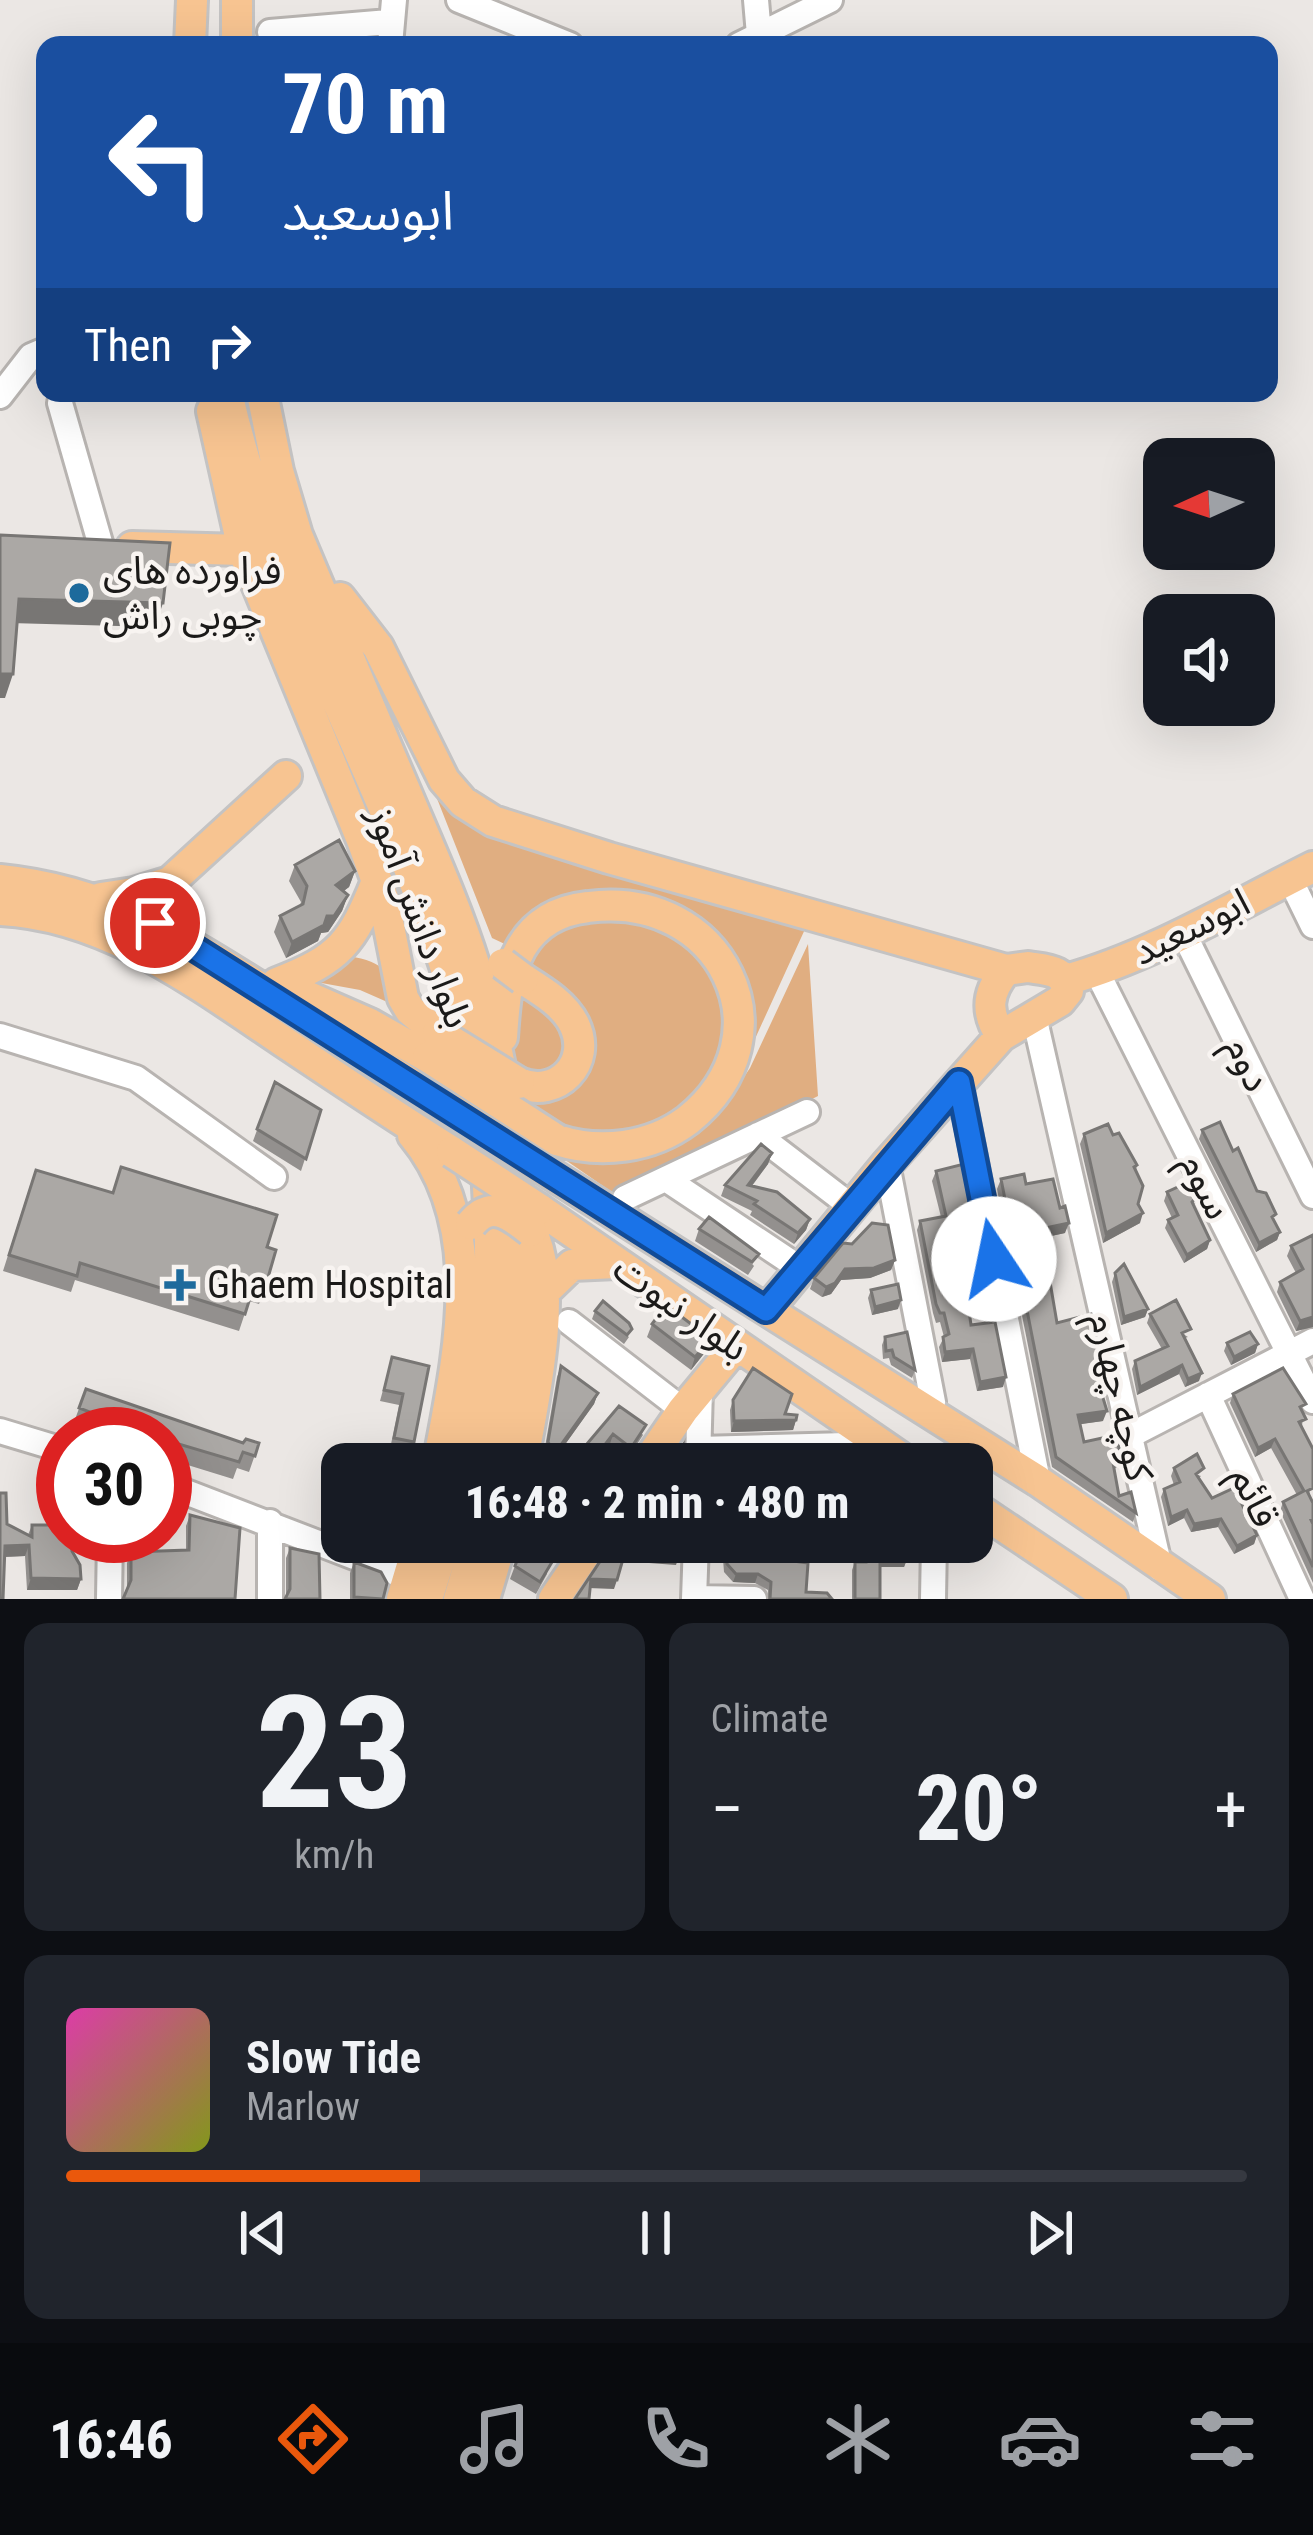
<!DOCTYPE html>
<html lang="en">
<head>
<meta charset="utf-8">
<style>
  body { margin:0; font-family:"Roboto Condensed","Noto Sans Arabic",sans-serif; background:#20242c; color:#f1f3f6; height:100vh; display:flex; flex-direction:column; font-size:45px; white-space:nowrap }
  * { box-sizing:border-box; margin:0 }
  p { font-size:39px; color:#9ea1a6 }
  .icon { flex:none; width:66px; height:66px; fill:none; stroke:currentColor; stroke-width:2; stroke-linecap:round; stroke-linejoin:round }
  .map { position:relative; height:1599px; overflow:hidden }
  .sheet { display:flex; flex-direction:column; gap:24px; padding:24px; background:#0d0f14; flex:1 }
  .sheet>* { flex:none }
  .banner { position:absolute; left:36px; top:36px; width:1242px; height:366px; border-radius:24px; box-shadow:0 12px 48px #0002; background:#1a4fa0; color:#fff; overflow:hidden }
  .needle { width:78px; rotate:267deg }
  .buttons { position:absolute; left:1143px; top:438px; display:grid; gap:24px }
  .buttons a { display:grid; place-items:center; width:132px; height:132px; border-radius:24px; background:#171b24; box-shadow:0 12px 48px #0002; font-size:60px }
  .speed { position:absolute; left:36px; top:1407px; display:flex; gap:24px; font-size:60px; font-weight:700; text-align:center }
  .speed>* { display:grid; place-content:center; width:156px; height:156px; border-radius:50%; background:#171b24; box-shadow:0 12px 48px #0002; line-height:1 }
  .speed .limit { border:18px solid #d22; background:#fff; color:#111 }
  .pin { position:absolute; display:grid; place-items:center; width:102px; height:102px; color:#fff; margin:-51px; border:6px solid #fff; border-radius:50%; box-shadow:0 3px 12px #0007 }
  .me { position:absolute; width:132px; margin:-66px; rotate:349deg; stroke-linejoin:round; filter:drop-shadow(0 0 9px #0008) }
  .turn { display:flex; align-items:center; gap:42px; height:252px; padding:0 48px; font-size:54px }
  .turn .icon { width:156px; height:156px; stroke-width:2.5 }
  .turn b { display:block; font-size:84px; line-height:102px }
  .then { display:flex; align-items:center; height:114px; padding:0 48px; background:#0003; gap:24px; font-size:45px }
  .big { font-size:90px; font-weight:800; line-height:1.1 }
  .sheet .card { flex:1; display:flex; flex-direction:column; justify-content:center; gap:18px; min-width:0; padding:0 42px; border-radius:24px; background:#20242c }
  .sheet .dial { align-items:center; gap:0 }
  .dial b { font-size:156px; line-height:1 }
  .song { display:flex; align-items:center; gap:36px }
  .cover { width:144px; height:144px; border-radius:18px; background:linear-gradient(135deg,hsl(320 70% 55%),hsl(70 70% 35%)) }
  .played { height:12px; border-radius:6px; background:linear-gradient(90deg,#ea580c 30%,#363941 30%) }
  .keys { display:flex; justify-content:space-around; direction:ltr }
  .heat { display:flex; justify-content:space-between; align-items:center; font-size:66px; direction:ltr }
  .sheet .tiles { flex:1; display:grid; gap:24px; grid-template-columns:1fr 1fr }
  .card:last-child { grid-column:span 2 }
  .trip { position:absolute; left:321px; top:1443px; width:672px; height:120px; border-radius:24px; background:#171b24; box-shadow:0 12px 48px #0002; font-weight:800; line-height:120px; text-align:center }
  .menu { display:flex; height:192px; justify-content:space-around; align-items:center; background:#090b0e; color:#9ea1a6 }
  .menu .icon { width:84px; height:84px }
  .menu .active { color:#ea580c }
  .menu b { font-size:54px; color:#f1f3f6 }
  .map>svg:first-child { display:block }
  .green { fill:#e0ae81 }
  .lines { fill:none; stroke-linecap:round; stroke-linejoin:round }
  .minor-casing { stroke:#b8b4b1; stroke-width:30 }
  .major-casing { stroke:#c4c3c3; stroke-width:36 }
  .minor { stroke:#fff; stroke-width:24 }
  .major { stroke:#f7c491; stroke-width:30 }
  .major-bridge-casing { stroke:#c4c3c3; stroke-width:36; stroke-linecap:butt }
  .major-bridge { stroke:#f7c491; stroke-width:30 }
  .wall { fill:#93908e }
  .shaded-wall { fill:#787674 }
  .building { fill:#aba8a5; stroke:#787674; stroke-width:3 }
  .route-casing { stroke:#114b97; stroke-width:30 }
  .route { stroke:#1a73e8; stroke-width:21 }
  .poi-dot { fill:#1d6a9c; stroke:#f8f4f1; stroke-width:4.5 }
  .labels { text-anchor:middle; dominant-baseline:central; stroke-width:9; stroke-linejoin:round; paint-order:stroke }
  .poi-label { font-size:39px; fill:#1b1a19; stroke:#f8f4f1; text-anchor:start }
  .street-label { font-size:39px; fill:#1b1a19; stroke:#f8f4f1 }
</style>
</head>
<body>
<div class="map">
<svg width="1313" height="1599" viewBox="0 0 1313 1599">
  <rect width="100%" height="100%" fill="#ebe7e4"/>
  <!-- green -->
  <path class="green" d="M436,796L473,828L501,840L806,927L749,1052C742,972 745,937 663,903C646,896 616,888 598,892C576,898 531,932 509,946L492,938Z
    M621,918L687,940L723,990L727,1033L708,1081L663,1124L601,1137L549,1123L525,1103C566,1106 585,1090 587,1049C587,1037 590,1023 583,1011C571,991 543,977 523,963C546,926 581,921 621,918Z
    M808,944L818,1096L619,1197L564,1159L594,1158L710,1115L733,1093L750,1068Z
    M348,956C387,962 389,973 401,1008L360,990L316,982Z
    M519,989C542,1009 572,1028 563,1062L539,1074L513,1060Z"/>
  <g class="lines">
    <defs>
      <path id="minor" d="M459,0L570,45
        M756,0L759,35
        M270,32L389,22
        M390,45L394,0
        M739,45L830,0
        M0,396L31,356L45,350
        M60,403L101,546
        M1290,879L1313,926
        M1183,932L1313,1196
        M1097,972L1313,1401
        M1034,1016L1160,1568
        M0,1036L136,1078L274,1177
        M959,1081L1038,1481
        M758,1135L852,1207
        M887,1164L933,1402
        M666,1179L801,1269
        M625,1198L807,1112
        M569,1322L683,1410
        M1208,1395L1302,1599
        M0,1431L63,1450
        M1129,1436L1313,1341
        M699,1449L847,1445L861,1432
        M698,1462L700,1388
        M165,1484L409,1578
        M694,1598L754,1599
        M109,1599L110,1536
        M270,1599V1522
        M694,1599L696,1542
        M933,1599L934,1542"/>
      <path id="major" d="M190,45L192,0
        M237,45V0
        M227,393C277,614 403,807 462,1022C498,1154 499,1332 467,1464
        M262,393L278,471L297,535C333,620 368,704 404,788C429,847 456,906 475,967C524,1126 533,1302 497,1464
        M212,411L243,550L362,840L384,901L403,998L410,1010L438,1033
        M132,547L243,550
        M340,598L378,647L444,780L463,802L493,821L609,858L1006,970
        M0,880C111,891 186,941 278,999C335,1036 393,1072 450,1109
        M101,898L134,893L170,882L286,776
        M0,910C106,915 196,983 281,1040C338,1078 394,1116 452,1152
        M1028,967C1047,970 1064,969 1068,991L1060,1001L1001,1036C985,1012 987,992 1006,970Z
        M1066,980C1152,956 1233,907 1313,867
        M277,983C340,959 352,943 377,881
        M288,988L370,1024L428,1057
        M502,1037C504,1007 506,974 521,948C536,922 560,910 588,907C721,889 794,1035 688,1120C651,1148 600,1154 557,1140
        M519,1083C557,1099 593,1063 574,1024C564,1004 542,991 523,979
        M413,1135C489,1226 458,1357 438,1464
        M540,1167L1038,1481L1210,1599
        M539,1209L910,1464
        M543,1293L572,1265L616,1263
        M767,1310L887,1164L1001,1036
        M522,1464C533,1405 560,1285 531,1231
        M646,1464L683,1410L736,1346
        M972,1505L1112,1599
        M402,1599L419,1542
        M427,1599L445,1542
        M459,1599L476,1542
        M484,1599L501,1542
        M554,1599L593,1542"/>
    </defs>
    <!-- minor casing -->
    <use href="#minor" class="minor-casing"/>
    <!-- major casing -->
    <use href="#major" class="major-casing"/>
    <!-- minor -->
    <use href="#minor" class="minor"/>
    <!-- major -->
    <use href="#major" class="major"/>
    <defs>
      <path id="major-bridge" d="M503,964L523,979
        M438,1033L519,1083
        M428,1057L557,1140
        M450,1109L540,1167
        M452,1152L539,1209
        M471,1224C491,1199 511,1215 531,1231"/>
    </defs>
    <!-- major-bridge casing -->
    <use href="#major-bridge" class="major-bridge-casing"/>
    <!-- major-bridge -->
    <use href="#major-bridge" class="major-bridge"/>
  </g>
  <!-- wall -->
  <path class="wall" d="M295,865L355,871L349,887L343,891L348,895L342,911L328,932L321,933L318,941L286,958L274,932L280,916L300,906L301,902L289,881Z
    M275,1082L321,1110L301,1171L253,1141Z
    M1202,1130L1233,1151L1280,1232L1277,1240L1256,1252L1199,1139Z
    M1084,1134L1113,1135L1137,1165L1136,1170L1140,1223L1103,1243L1080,1144Z
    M772,1153L768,1164L752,1186L810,1219L806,1230L794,1244L750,1215L752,1211L721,1196L725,1185Z
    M936,1171L982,1281L965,1284L971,1325L1003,1387L977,1391L970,1359L942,1362L939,1347L944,1337L940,1322L936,1323L933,1313L917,1230L920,1221L941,1217L932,1181Z
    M1001,1179L1026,1184L1060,1208L1065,1233L1042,1238L1057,1323L1101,1386H1100L1103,1421L1080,1424L1084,1442L1121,1457L1117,1467L1114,1469L1119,1496L1136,1513L1133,1522L1052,1467L997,1189Z
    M30,1186L267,1247L265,1288L259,1304L249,1301L239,1331L75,1280L71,1292L3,1271Z
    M1167,1192L1195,1203L1193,1205L1210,1240L1207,1249L1184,1263L1165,1228L1168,1220L1172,1218L1164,1201Z
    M709,1217L754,1266L748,1275L695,1241L699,1229Z
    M1313,1235V1327L1296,1331L1277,1292L1280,1282L1296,1273L1287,1256L1291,1246Z
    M895,1260L891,1270L870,1278L841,1280L831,1294L822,1297L810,1289L814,1278Z
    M1115,1273L1148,1309L1145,1317L1121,1325L1112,1282Z
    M871,1290L898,1309L872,1315L868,1298Z
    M595,1311L629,1337L624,1344L592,1319Z
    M1150,1314L1188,1337L1185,1338L1199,1381L1185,1387L1179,1374L1137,1395L1132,1369L1135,1361L1162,1349L1147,1323Z
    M652,1324L706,1351L691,1370L647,1337Z
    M885,1337L915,1370L912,1378L891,1365L889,1358L883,1359L882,1345Z
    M1227,1343L1258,1344L1255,1353L1231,1365L1224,1351Z
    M392,1357L414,1442L410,1453L390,1449L399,1405L380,1401Z
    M561,1366L598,1393L594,1404L551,1464L544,1453L557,1377Z
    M86,1389L243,1443H259L249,1472L237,1468L233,1479L165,1458V1434H98L73,1425Z
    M1233,1394L1303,1412L1302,1428L1310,1497L1313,1503V1583L1280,1511L1283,1502L1297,1495L1271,1448L1255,1457L1230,1403Z
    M733,1400L785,1414L796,1420L793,1430L731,1432L730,1410Z
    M619,1406L643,1435L628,1458L610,1444L594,1464H570Z
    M1174,1468L1201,1476L1199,1478L1212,1498L1257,1535L1254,1544L1234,1554L1218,1527L1191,1532L1184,1518L1168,1526L1161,1497L1164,1489L1174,1485L1171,1476Z
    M190,1515L235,1599L127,1589V1563L131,1552L186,1550V1526Z
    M7,1524L28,1535L32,1525L72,1551L81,1579L77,1590H27L25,1556L4,1557L0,1599Z
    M524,1542H553L549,1550L547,1574L536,1594L510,1579Z
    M737,1542H787L785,1560L806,1592L832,1599H768V1590L755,1583L733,1582L724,1572L723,1559L726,1550H737Z
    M863,1542H906L907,1559L904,1567H880V1599H852V1570L855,1562H863Z
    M290,1548L320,1599L286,1596V1558Z
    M354,1562L383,1599H350V1573Z"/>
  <!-- shaded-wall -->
  <path class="shaded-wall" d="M19,599L163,603L155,627L10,623Z
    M0,674H13L5,698H0Z
    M355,871L349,887L330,902L336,885Z
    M348,895L342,911L328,932L321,933L318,941L286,958L292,942L327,916Z
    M772,1153L768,1164L744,1196L748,1185Z
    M1143,1213L1140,1223L1103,1243L1106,1233Z
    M810,1219L806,1230L794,1244L798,1233Z
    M1069,1223L1065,1233L1037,1239L1041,1229Z
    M1280,1232L1277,1240L1256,1252L1259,1243Z
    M1210,1240L1207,1249L1184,1263L1187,1255Z
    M895,1260L891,1270L870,1278L841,1280L831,1294L822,1297L826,1287L845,1269Z
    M985,1271L982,1281L961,1285L964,1275Z
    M901,1300L898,1309L872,1315L875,1307Z
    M1148,1309L1145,1317L1121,1325L1124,1317Z
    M1313,1317V1327L1296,1331L1300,1321Z
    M711,1339L706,1351L691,1370L695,1357Z
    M1258,1344L1255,1353L1231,1365L1234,1357Z
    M973,1349L970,1359L942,1362L945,1352Z
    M1182,1365L1179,1374L1137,1395L1140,1387Z
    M1202,1373L1199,1381L1185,1387L1188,1379Z
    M1006,1377L1003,1387L977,1391L980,1382Z
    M598,1393L594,1404L551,1464L555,1453Z
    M1107,1411L1103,1421L1075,1425L1078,1415Z
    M796,1420L793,1430L731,1432L734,1421Z
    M613,1434L610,1444L594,1464H590Z
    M1275,1439L1271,1448L1255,1457L1258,1448Z
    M1187,1510L1184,1518L1168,1526L1171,1517Z
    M1221,1519L1218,1527L1191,1532L1194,1524Z
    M1257,1535L1254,1544L1234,1554L1237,1546Z
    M29,1545L25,1556L1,1557L5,1546Z
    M625,1552L679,1556L676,1565L622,1561Z
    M880,1558L907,1559L904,1567H877Z
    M736,1574H758L755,1583L733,1582Z
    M31,1578L81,1579L77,1590H27Z
    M591,1579L617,1580L614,1589L588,1588Z"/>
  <!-- building -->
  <path class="building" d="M0,535L170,543L163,603L19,599L13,674H0Z
    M339,840L355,871L336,885L348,895L334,916H327L324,925L292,942L280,916L303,904L307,886L295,865Z
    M275,1082L321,1110L306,1159L257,1129Z
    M1220,1122L1233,1151L1238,1148L1257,1191L1266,1193L1276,1214L1272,1217L1280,1232L1259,1243L1202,1130Z
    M1108,1124L1113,1135L1119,1133L1137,1165L1134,1167L1143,1186L1138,1204L1143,1213L1106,1233L1084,1134Z
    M761,1144L772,1153L748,1185L777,1192L810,1219L798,1233L754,1204L757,1201L725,1185Z
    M964,1164L985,1271L964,1275L971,1325L995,1322L1006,1377L980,1382L973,1349L945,1352L943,1337L949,1334L944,1313H940L936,1304L920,1221L946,1216L936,1171Z
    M121,1167L277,1215L267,1247L276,1250L265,1288L254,1285L245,1314L80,1263L77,1276L9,1255L36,1170L113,1193Z
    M1024,1174L1026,1184L1053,1179L1060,1208L1065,1206L1069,1223L1041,1229L1057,1323L1091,1314L1105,1376L1097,1378L1107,1411L1078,1415L1084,1442L1116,1435L1121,1457L1113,1463L1119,1496L1131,1492L1136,1513L1056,1457L1001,1179Z
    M1191,1181L1198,1195L1192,1202L1210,1240L1187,1255L1168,1220L1178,1215L1167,1192Z
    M709,1217L759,1254L752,1262L699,1229Z
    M872,1223L888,1225L895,1260L874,1268L845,1269L835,1283L826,1287L814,1278L843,1243L852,1244Z
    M1313,1235V1317L1300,1321L1280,1282L1303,1269L1291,1246Z
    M1124,1264L1148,1309L1124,1317L1115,1273Z
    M898,1284L901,1300L875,1307L871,1290Z
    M1176,1300L1191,1329L1182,1333L1202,1373L1188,1379L1182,1365L1140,1387L1135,1361L1168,1346L1150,1314Z
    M603,1301L629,1323L632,1329L627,1335L595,1311Z
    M666,1305L711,1339L695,1357L652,1324Z
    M907,1332L915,1370L894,1357L892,1350L886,1351L885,1337Z
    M1250,1332L1258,1344L1234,1357L1227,1343Z
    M392,1357L429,1366L414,1442L394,1438L403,1394L384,1390Z
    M561,1366L598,1393L555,1453L548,1442Z
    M753,1368L792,1394L785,1414L797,1415L796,1420L734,1421L733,1400Z
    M1283,1368L1306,1404L1300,1407L1306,1419L1299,1422L1313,1449V1488L1307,1491L1313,1503V1519L1311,1520L1313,1524V1567L1283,1502L1304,1491L1275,1439L1258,1448L1233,1394Z
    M86,1389L243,1443L246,1439L259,1443L255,1456L243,1452L239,1462L165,1440V1434H147L79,1408Z
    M619,1406L646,1425L631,1448L613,1434L590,1464H570Z
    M683,1445L682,1464H667Z
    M1197,1454L1204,1468L1196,1474L1212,1498L1234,1488L1257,1535L1237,1546L1221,1519L1194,1524L1187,1510L1171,1517L1164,1489L1180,1482L1174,1468Z
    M0,1493H6L7,1524L32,1537V1525H63V1536H72V1551L80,1565L81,1579L31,1578L29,1545L5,1546L3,1599H0Z
    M190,1515L240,1528L235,1599H123L131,1580V1552L189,1550Z
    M524,1542H551L548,1547L552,1562L540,1582L515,1566Z
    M613,1542H681L679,1556L625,1552L617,1580L591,1579L589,1599H575Z
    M740,1542H787L785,1560L808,1563L806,1592L827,1593L832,1599H770L771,1582L758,1574H736L727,1564L726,1550H740Z
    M866,1542H906L907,1559L880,1558V1599H855V1562H866Z
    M290,1548L319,1554L320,1599H285L290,1589Z
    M354,1562L381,1572L387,1583L383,1599L354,1597Z"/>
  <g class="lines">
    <defs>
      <path id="route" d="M155,923L766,1310L959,1082L994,1259"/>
    </defs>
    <!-- route casing -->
    <use href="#route" class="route-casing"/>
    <!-- route -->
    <use href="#route" class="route"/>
  </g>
  <!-- markers -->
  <g class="poi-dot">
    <circle cx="79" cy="593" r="12"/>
    <path d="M174 1267h12v12h12v12h-12v12h-12v-12h-12v-12h12z"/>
  </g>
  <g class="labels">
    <!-- poi labels -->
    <g class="poi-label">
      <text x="103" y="571">فراورده های<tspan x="103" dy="45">چوبی راش</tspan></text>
      <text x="207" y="1285">Ghaem Hospital</text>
    </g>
    <!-- street labels -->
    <g class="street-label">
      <text transform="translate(420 917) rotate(70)">بلوار دانش آموز</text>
      <text transform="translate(1191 927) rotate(-26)">ابوسعید</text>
      <text transform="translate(1248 1064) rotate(64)">دوم</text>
      <text transform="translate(1206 1186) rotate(63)">سوم</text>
      <text transform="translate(681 1308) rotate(35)">بلوار نبوت</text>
      <text transform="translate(1121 1397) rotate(77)">کوچه چهارم</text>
      <text transform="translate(1255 1497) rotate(65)">قائم</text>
    </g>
  </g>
</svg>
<div class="buttons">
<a><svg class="needle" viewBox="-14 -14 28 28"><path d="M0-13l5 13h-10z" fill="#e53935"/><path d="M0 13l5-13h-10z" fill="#9ea1a6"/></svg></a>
<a><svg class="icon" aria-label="sound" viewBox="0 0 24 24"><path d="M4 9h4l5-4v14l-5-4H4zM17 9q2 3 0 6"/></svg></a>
</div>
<div class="speed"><div class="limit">30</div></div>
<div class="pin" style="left:155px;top:923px;background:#d93025"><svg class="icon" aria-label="arrive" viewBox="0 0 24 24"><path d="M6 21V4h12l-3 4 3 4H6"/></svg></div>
<svg class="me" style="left:994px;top:1259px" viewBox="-20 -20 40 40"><circle r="19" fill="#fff"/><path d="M0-13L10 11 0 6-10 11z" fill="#1a73e8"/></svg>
<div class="trip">16:48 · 2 min · 480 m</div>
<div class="banner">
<div class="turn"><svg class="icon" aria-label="left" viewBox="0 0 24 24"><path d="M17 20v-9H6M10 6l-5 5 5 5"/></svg><div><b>70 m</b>ابوسعید</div></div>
<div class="then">Then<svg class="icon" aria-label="right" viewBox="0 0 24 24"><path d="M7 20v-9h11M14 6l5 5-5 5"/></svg></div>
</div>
</div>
<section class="sheet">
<div class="tiles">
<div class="card dial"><b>23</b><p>km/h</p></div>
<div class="card"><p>Climate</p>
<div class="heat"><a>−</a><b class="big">20°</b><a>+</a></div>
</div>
<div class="card">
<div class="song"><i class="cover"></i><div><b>Slow Tide</b><p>Marlow</p></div></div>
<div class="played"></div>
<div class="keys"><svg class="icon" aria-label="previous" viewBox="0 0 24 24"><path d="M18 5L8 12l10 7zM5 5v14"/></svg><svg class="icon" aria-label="pause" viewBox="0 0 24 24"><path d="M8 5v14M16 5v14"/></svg><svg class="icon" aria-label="next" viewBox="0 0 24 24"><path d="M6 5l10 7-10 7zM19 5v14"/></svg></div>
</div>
</div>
</section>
<nav class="menu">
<b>16:46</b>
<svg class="icon active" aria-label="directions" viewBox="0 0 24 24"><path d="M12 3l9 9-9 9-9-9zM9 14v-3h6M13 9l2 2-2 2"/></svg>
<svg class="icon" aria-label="music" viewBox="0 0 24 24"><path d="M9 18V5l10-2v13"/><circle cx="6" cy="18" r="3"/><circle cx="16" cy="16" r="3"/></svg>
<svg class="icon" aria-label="phone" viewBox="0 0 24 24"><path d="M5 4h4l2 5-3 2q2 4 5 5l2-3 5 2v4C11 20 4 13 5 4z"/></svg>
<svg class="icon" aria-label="climate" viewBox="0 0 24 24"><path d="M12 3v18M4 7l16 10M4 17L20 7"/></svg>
<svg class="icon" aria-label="car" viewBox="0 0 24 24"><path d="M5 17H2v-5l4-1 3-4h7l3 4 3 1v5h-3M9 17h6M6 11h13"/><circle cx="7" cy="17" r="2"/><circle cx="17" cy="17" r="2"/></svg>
<svg class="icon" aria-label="filters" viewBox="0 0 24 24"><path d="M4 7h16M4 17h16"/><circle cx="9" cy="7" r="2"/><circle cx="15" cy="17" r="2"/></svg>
</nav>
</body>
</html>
